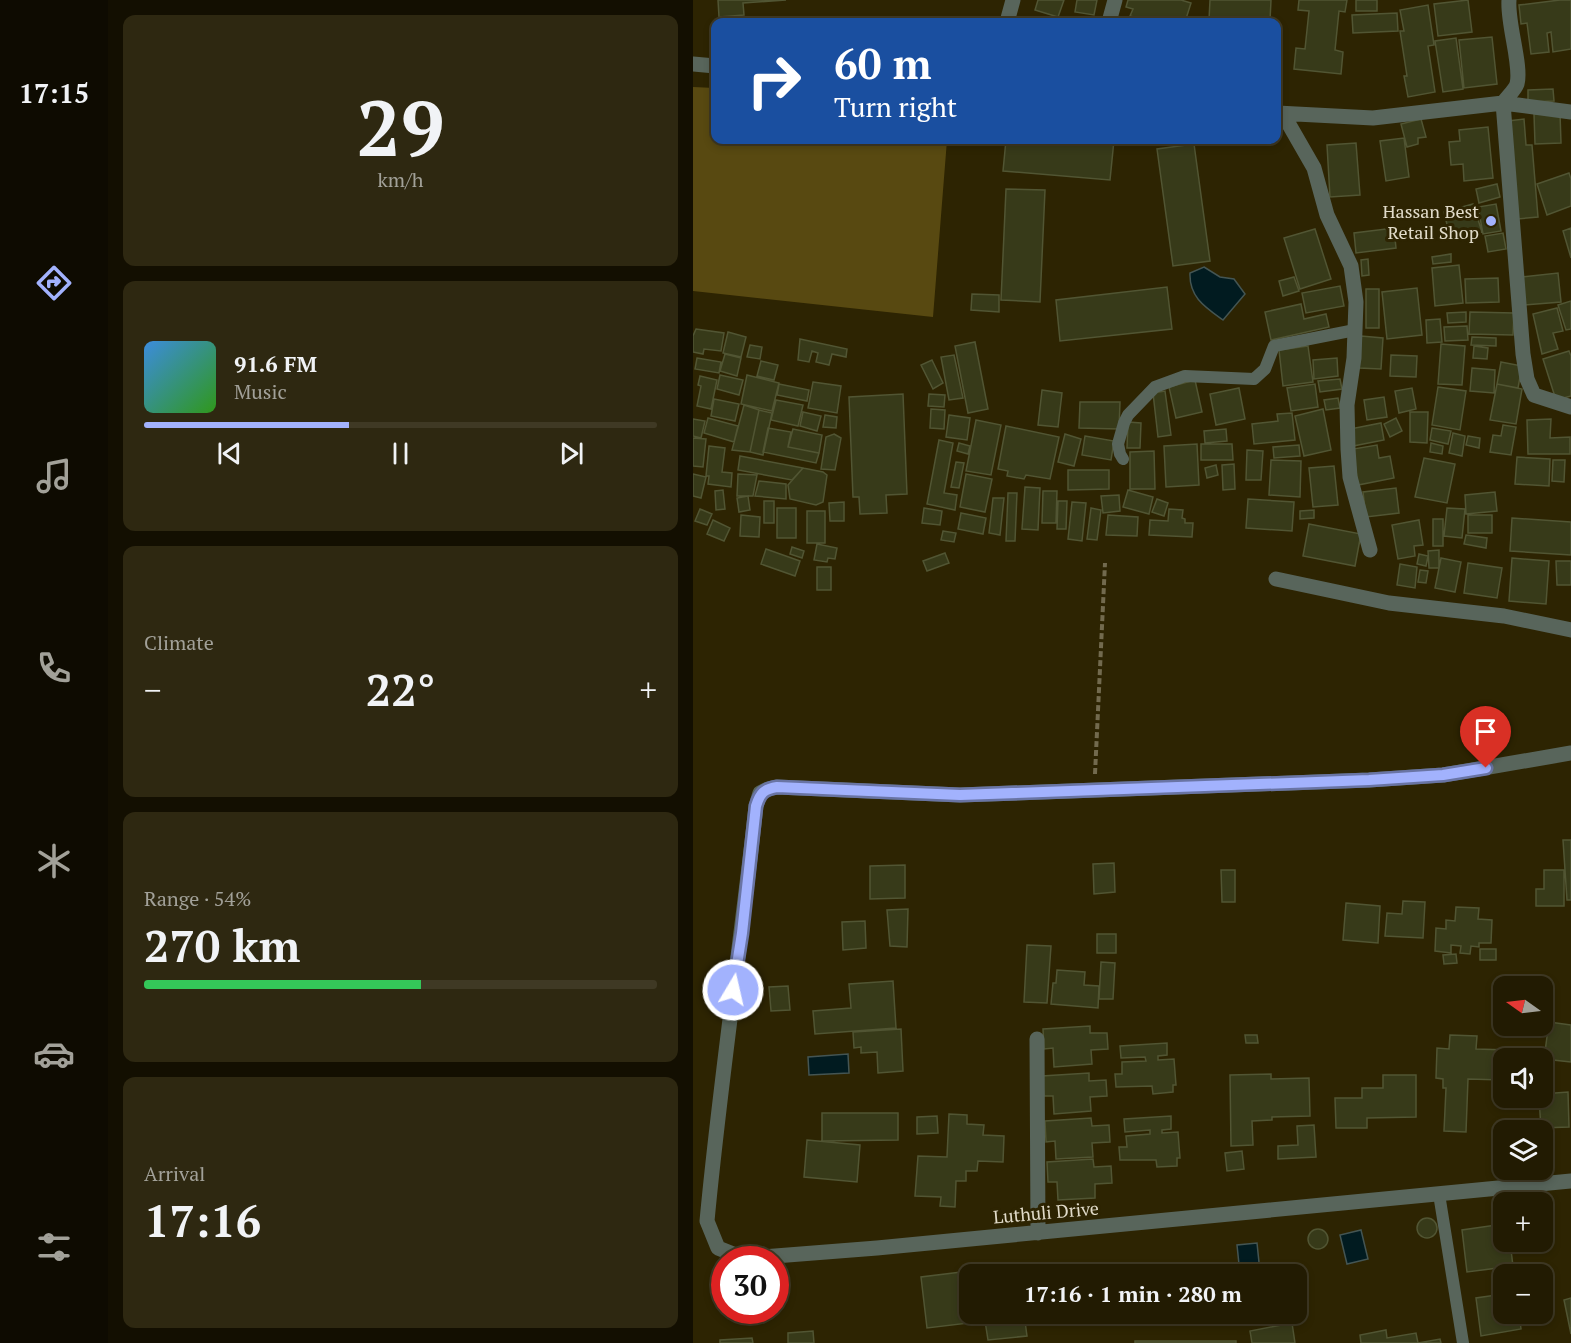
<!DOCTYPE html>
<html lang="en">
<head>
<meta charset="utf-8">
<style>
  body { margin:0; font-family:"PT Serif",serif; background:#2e2811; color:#f1f3f6; height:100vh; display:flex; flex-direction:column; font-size:22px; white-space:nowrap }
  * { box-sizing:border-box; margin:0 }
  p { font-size:20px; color:#a2a199 }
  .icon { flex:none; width:33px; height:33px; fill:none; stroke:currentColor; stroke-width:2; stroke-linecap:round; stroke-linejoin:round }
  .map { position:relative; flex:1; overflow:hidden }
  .panel { display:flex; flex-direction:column; gap:15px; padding:15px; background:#130f01; width:585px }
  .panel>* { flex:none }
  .guide { position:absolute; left:18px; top:18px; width:570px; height:126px; border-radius:12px; box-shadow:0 3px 9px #0003,0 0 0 2px #3f3924; background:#1a4fa0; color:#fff; overflow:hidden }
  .needle { width:39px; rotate:284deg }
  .buttons { position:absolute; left:800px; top:976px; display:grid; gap:12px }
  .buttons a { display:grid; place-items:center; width:60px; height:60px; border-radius:12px; background:#221b02; box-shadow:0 3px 9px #0003,0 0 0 2px #3f3924; font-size:30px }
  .speed { position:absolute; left:18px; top:1246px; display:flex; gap:12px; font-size:30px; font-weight:700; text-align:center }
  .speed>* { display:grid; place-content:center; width:78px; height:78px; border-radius:50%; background:#221b02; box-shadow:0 3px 9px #0003,0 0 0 2px #3f3924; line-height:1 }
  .speed .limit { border:9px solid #d22; background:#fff; color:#111 }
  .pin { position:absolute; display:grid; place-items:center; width:51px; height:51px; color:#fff; margin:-62px -26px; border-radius:50% 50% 50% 0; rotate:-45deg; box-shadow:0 0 6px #0007 }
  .pin .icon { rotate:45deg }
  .me { position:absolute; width:66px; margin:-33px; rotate:9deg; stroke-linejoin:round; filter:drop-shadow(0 0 4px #0008) }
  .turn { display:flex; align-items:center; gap:21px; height:126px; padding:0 24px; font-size:27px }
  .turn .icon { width:78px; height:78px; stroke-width:2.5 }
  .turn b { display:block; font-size:42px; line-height:51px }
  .big { font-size:45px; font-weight:800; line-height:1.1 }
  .panel .tile { flex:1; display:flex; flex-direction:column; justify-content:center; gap:9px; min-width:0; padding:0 21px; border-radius:12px; background:#2e2811 }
  .panel .dial { align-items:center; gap:0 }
  .dial b { font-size:78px; line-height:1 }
  .song { display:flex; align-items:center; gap:18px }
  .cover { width:72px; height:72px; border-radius:9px; background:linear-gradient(135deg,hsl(210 70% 55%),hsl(110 70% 35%)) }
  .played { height:6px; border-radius:3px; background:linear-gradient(90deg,#a2b2fd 40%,#3f3924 40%) }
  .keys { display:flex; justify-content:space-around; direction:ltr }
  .heat { display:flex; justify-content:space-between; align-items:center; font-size:33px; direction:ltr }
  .charge { height:9px; border-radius:4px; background:linear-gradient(90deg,#34c759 54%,#3f3924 0) }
  .trip { position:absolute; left:266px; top:1264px; width:348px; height:60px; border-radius:12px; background:#221b02; box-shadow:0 3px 9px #0003,0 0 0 2px #3f3924; font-weight:800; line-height:60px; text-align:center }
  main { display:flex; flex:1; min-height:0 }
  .tabs { display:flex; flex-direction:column; width:108px; justify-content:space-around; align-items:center; background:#0e0b01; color:#a2a199 }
  .tabs .icon { width:42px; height:42px }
  .tabs .current { color:#a2b2fd }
  .tabs b { font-size:27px; color:#f1f3f6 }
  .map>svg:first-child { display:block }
  .green { fill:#584911 }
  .water { fill:#011b20; stroke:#445553; stroke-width:1.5 }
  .building { fill:#373a19; stroke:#515533; stroke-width:1.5 }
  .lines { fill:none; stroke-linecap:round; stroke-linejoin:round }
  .path { stroke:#726a4e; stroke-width:4; stroke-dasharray:6 3; stroke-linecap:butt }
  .lane { stroke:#58655b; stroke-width:12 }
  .street { stroke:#58655b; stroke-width:15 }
  .route-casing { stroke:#6974a4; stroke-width:15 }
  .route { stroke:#a2b2fd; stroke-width:10 }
  .poi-dot { fill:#a2b2fd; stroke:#2d2402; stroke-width:2 }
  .labels { text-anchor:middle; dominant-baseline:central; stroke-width:6; stroke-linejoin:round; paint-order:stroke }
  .poi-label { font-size:18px; fill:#e1dbc9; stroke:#2d2402; text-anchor:end }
  .street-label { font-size:18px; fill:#e1dbc9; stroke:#2d2402 }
</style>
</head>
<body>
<main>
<nav class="tabs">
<b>17:15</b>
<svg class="icon current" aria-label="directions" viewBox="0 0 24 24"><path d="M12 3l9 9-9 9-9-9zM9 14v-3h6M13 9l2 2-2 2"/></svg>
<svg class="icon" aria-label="music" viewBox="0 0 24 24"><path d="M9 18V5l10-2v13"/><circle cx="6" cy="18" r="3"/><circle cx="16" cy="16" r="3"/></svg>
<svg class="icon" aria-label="phone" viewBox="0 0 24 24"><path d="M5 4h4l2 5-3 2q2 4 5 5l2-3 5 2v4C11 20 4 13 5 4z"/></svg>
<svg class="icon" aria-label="climate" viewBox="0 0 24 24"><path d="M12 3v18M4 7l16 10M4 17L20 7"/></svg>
<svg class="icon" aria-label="car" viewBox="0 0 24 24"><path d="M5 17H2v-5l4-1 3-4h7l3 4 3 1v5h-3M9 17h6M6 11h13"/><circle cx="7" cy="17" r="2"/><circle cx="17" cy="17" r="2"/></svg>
<svg class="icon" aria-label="filters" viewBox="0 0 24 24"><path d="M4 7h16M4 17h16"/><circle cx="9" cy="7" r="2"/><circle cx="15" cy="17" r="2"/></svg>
</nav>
<section class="panel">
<div class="tile dial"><b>29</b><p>km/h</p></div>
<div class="tile">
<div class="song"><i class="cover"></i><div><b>91.6 FM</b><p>Music</p></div></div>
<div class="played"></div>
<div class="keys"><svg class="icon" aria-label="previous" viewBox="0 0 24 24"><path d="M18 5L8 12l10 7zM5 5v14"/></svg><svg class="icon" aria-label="pause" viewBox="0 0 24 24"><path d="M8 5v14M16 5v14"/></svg><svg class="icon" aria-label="next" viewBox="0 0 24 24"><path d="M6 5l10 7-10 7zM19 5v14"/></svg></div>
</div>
<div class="tile"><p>Climate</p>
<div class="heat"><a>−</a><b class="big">22°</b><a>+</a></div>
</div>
<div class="tile"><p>Range · 54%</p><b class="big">270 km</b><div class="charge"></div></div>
<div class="tile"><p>Arrival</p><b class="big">17:16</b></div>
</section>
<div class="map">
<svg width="878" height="1343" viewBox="0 0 878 1343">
  <rect width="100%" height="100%" fill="#2d2402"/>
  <!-- green -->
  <path class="green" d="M0,87L22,88V140H254L240,317L0,291Z"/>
  <!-- water -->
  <path class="water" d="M511,267L527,277L541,279L552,294L530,320C512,307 496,297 497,273Z
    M155,1054L156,1073L116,1075L115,1057Z
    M668,1230L675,1259L654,1264L647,1235Z
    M564,1243L567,1272L547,1274L544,1245Z"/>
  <!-- building -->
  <path class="building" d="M25,0H93L50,3L51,15L26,17Z
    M345,0H371L365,17L342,10Z
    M384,0H404L401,15L382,12Z
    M435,0H488L498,3L492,22H445L440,21L441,17L437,16L440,9L433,7Z
    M517,0H578L577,21L548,20V22H526V20H516Z
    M606,0H654L652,12L646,11L642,50L650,52L648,74L601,69L603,48L612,49L616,11L605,10Z
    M663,0H684V11H663Z
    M775,0L779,32L745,36L741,4Z
    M867,0H878V49L860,52L858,32L854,33L856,52L838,54L834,23L828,24L826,5Z
    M735,5L741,45L735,46L742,92L715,97L711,76H714L707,31H711L707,10Z
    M704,13L705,31L660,33L659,15Z
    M799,37L804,84L771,88L766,40Z
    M763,38L770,89L750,92L742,41Z
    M860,89L861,101L835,102V90Z
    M867,113L868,143L842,144L841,114Z
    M728,119L733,137L725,138V144L714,147L708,124Z
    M831,119L833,145H839L845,217L824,219L815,121Z
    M795,127L800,178L771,181L770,164L758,165L756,142L767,141L766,130Z
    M711,138L716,177L693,181L687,141Z
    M313,140H421L417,180L310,171Z
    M663,143L667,195L637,197L634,145Z
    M501,144L517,261L480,266L464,149Z
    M876,173L878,179V206L854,215L844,184Z
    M804,184L807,197L786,203L783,189Z
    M313,189L352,190L347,302L308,300Z
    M780,204L789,232L758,241L751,212Z
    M803,204L808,231L790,234L785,207Z
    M701,228L703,248L663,253L661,233Z
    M878,228V258L870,231Z
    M622,229L638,279L607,289L591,238Z
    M810,233L813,249L795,252L792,236Z
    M758,254V262L740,264L739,257Z
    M675,259L676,275L669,276L668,260Z
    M766,265L770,303L742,306L739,268Z
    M865,273L868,302L831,305L828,277Z
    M601,277L606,291L590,296L586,281Z
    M805,278L806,302L773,303L772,279Z
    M647,286L651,306L613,313L609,293Z
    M474,287L479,329L367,341L363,300Z
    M724,288L729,335L694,339L689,292Z
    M673,289H686V328H673Z
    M279,294L306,295V312L278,310Z
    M878,301V329L873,330L865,305Z
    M608,304L611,319L633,314L636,327L578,340L572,312Z
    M864,308L870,331L860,333L865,349L849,354L840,314Z
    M773,312V322L755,323L754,313Z
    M777,312L821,313L820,335L776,334Z
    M747,319L749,342L734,343L733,320Z
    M774,326L775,340L752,341L751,327Z
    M3,329L31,333L28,351L11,349L10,354L0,352V336Z
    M35,332L53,337L48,357L30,353Z
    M668,336L690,338L688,369L666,368Z
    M779,337L803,338V346L778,345Z
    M107,339L154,349L153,357L139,354L136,365L123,362L125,353L119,351L116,362L105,360Z
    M282,342L295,409L275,413L262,346Z
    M748,344L772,346L769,385L745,384Z
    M57,345L69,347L67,359L54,357Z
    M615,346L620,382L590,386L586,350Z
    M781,346L795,348L794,359L780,358Z
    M876,351L878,356V396L863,400L850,359Z
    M32,354L48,358L44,376L27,371Z
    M261,355L270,398L256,400L248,357Z
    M698,355L724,356L723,377L697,376Z
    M4,358L28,362L26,373L2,369Z
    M644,358L645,376L621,379L620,360Z
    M239,360L250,383L240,389L228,365Z
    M68,361L85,365L81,380L64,376Z
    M808,362L829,366L825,388L804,384Z
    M779,368L802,370L801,393L777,391Z
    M27,375L50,380L46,395L24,389Z
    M54,375L86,383L79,411L48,404Z
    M7,376L24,380L18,409L4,406L8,386L5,385Z
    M647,379L649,389L627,392L625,381Z
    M502,380L509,412L483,418L476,387Z
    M120,382L148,386L144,413L115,408Z
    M86,384L116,390L114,401L84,395Z
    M622,384L625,407L598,411L594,388Z
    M804,384L829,389L823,424L797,420Z
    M745,387L773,391L767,430L739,425Z
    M546,388L552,419L523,425L517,394Z
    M719,388L723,409L706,413L702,391Z
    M349,390L369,393L365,427L345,425Z
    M472,391L478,435L465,437L460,393Z
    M210,394L214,494L193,495L194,513L167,514L166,497H160L156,397Z
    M236,394L252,395L251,407L235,406Z
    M691,397L694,417L674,420L671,400Z
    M645,398L647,408L633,410L631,400Z
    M21,399L46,404L42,421L18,416Z
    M83,400L110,405L105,426L78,420Z
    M387,402H427L426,429L386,428Z
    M51,405L66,410L57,452L39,450Z
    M238,409L252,410L251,429L237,428Z
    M630,409L638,450L611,456L602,416Z
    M66,410L79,413L70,455L57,452Z
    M110,412L128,416L124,431L107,426Z
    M717,412H735L734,443L717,442Z
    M599,413L602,440L561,444L559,424L585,421L584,414Z
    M132,415L144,417L143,428L130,427Z
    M256,415L277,418L274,440L253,437Z
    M15,418L45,426L41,442L11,433Z
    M703,418L709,431L697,437L691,424Z
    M0,419L12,421L8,438L0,436Z
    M858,419L857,438L877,437V454H835L834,420Z
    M283,420L308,425L298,475L273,471Z
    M435,422L448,423L447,448H434Z
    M688,423L691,440L660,446L657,429Z
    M810,425L823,427L818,455L797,452L800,435L808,436Z
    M313,426L366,437L357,479L333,475L331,479L314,476L315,471L305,469Z
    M75,428L98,432L95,447L126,453L123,463L70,452Z
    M739,428L758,431L755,444L737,440Z
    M100,429L129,435L126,453L95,447Z
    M533,429L534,441L512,443L511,431Z
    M760,433L772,436L769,456L756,453Z
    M141,434L148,438L142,470L128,469L133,437Z
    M372,434L388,439L381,466L365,462Z
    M392,436L421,441L418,460L389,455Z
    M775,436L787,438L786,448L773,445Z
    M0,438L13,439L10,467L0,466Z
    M246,440L260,443L251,493L264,495L262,510L234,504Z
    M266,443L277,446L275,454L264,451Z
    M738,443L750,446L749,454L737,452Z
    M504,444L506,485L473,487L471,446Z
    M508,444H539L540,460H508Z
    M606,445L607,456L581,458L580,447Z
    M684,445L686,458L697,456L701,478L665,485L660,449Z
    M16,446L32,448L29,472L39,473L38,487L15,484L16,476H13Z
    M554,450L570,451L568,480H553Z
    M461,451L462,489H437V452Z
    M47,456L110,468L99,480L45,470Z
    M824,457L857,459L856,486L822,484Z
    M731,458L762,464L754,503L722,497Z
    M578,460L608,461L607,497L576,495Z
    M860,460H872L871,482L859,481Z
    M263,462L271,463L266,488L258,487Z
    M541,464L542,489L530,490L529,465Z
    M523,465L525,475L514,478L512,468Z
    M641,466L645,505L620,507L616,468Z
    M110,468L130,472L134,475L130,502L123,505L97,499L95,485Z
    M375,470H416V489L375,490Z
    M0,474L13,477L8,498L0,496Z
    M45,474L64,475L60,496H44Z
    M273,474L299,479L292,512L267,507Z
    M66,481L93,484V499L62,496Z
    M332,487L347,488L345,530L329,529Z
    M703,488L706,513L673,517L670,492Z
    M30,490L32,509L23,510L22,491Z
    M435,490L460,497L456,514L430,507Z
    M350,491H364L363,523H349Z
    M802,492L804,511L773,514L772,495Z
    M315,493H324L322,541H313Z
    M426,495L427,511L410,513L408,496Z
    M55,496L57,510L46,512L44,498Z
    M300,498H311L307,535L296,533Z
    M464,499L475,503L471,516L459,512Z
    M555,499L601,502L599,531L553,528Z
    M71,501H81V523H71Z
    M365,501H374L373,529H364Z
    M151,502V521H137L136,503Z
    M379,502L393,503L389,541L375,539Z
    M84,508H103V538H84Z
    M231,508L249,511L247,525L229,523Z
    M398,508L408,510L404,540L394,539Z
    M754,508L772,509L769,538L751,536Z
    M7,509L19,514L14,525L2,521Z
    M476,509L490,510L489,518L492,519V523H500L499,537L456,535L457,520L475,521Z
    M621,510V518L607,519V511Z
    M114,511H132V543H114Z
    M268,513L293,518L290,534L265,529Z
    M48,515L67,517L66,537L47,536Z
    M415,515L445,517L444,536L413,535Z
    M775,515H799V533H775Z
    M819,518L878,522V555L817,551Z
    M740,519H750V546H740Z
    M20,520L37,528L31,541L14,534Z
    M726,520L730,545L721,546L722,556L705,559L699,525Z
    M616,524L668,534L662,566L610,556Z
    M250,531L263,533L261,542L248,540Z
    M773,535L794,538L793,548L771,544Z
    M124,544L144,548L142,559L135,558L134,562L121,560Z
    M99,547L111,551L109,558L97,554Z
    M73,549L107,561L102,576L68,564Z
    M746,550V568H736L735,551Z
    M252,553L256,563L234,571L230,561Z
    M726,554L735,556L733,566L724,564Z
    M748,558L768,562L762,592L742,588Z
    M819,558L856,561L853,604L816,601Z
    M863,561H878V585H864Z
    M775,563L809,568L804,598L771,593Z
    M707,564L724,567L722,588L704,585Z
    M124,567H138V590H124Z
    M727,570L735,571L733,583L725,582Z
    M870,840H878V900H874Z
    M421,863L422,892L401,894L400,864Z
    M212,865V898L177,899V866Z
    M528,870H542V902H529Z
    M851,870H871V906H843V889H851Z
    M710,901L732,902L730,938L692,936L694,913L709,914Z
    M653,903L687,906L685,943L650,940Z
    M763,907L786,908L785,919L799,920L798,943H786V947L778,946L777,954L767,953L768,946L758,945V953L742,951L743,928L753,929V920L762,921Z
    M215,909L214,947L197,946L194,910Z
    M172,921L173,948L150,950L149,922Z
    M404,934H423V953H404Z
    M334,945L358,946L354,1003L331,1002Z
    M787,949H803V960H787Z
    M763,954L764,963L751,964L750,955Z
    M408,962L422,963L420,999H406Z
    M364,970L392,972L391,985L406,986L405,1008L358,1004L360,983H363Z
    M200,981L203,1028L122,1034L120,1011L158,1008L156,984Z
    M95,986L97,1010L78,1011L76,987Z
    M856,1022L878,1025V1062L851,1059Z
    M397,1026V1033H414L415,1049L398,1050L399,1064L361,1067L360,1048L351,1049L350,1029Z
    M208,1029L210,1071L185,1073L184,1052L168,1053V1047L161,1048L160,1032Z
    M552,1035H564L565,1043H553Z
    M757,1035L784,1036L783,1049L816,1050V1059H810V1080L775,1079L773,1132L751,1131L753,1088H750V1079L743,1078L744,1048L756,1049Z
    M474,1043V1055L465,1056V1060L481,1059L483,1085H480V1092L460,1094L459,1086L423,1087L422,1074H429V1062L453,1061L452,1057L428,1058L427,1046Z
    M396,1073V1081L413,1080L414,1096L397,1097L398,1111L361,1114L360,1096H351L349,1076Z
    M578,1074V1079L616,1078L617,1116L579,1117V1120L559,1121L560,1145L538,1146L537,1075Z
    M690,1075H723V1117L674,1118V1128H643L642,1098H669V1088H690Z
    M875,1092L876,1127L848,1128L846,1098H849V1094Z
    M129,1113H205V1140L129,1141Z
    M256,1114L274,1115V1124L291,1125L290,1135L311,1136L310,1162L285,1161L284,1171H273V1181H263L262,1207L247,1206L248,1197L222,1196L225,1156L254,1157Z
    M244,1116L245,1133L224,1134V1117Z
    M478,1116V1129L469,1130V1133L485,1132L487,1158H484V1166L464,1167L463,1160H427L426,1147H434L433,1136L457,1134V1130L432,1132L431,1119Z
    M398,1118L399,1126L416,1125L417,1142L399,1143L400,1157L363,1159L362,1141L353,1142L352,1121Z
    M621,1125L623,1157L585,1159V1146L605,1145L604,1126Z
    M114,1140L167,1145L164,1182L111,1177Z
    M549,1151L551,1169L534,1171L532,1153Z
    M400,1159L401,1167L418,1166L419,1183L402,1184V1198L365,1200L364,1182H355L354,1162Z
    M724 1228a10 10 0 1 1 20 0a10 10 0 1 1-20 0Z
    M810,1224V1242H817L820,1266L774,1272L769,1230Z
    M615 1239a10 10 0 1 1 20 0a10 10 0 1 1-20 0Z
    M325,1265L327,1275H276V1314H331L334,1336L295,1340L292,1321L234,1328L228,1277Z
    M810,1294V1314H826L828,1329L788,1336L783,1298Z
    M878,1298V1334L871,1300Z
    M599,1323L602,1343H559L557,1331Z
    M693,1330L694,1338L723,1333L725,1343L747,1339L748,1343H668L667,1335Z
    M120,1331L121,1343H95V1333Z
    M59,1338L60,1343H27V1340Z
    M442,1341H543V1343H442Z"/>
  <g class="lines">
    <!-- path -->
    <path class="path" d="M402,774L412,563"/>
    <!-- lane -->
    <path class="lane" d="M430,459L427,454L425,444L431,423L435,415L462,387L492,376L561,379L572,369L581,346L662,330
      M746,1194L770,1343"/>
    <!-- street -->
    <path class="street" d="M816,0C814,23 829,66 824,84C822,90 814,97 810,103L830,354L834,379L841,395L878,407
      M314,22L320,0
      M416,22L422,0
      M0,64L22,66
      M584,113L680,118L810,103L878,112
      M590,114L621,168L634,215L658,266L663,302L661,358L654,405L655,449L657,477L677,550
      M583,579L696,603L811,616L878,630
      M878,753L750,775L676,780L267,795L84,787L75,789L67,793L63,806C48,944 27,1082 14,1221L25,1248L45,1256L69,1257L184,1248L878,1181
      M344,1039L345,1233"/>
  </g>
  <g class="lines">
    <defs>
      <path id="route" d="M40,990L49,933L63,806C67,793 71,789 84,787L267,795L676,780L750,775L793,768"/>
    </defs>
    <!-- route casing -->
    <use href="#route" class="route-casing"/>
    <!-- route -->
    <use href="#route" class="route"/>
  </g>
  <!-- markers -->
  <circle class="poi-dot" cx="798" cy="221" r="6"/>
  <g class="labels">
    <!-- poi labels -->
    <g class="poi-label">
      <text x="786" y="211">Hassan Best<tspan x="786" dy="21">Retail Shop</tspan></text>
    </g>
    <!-- street labels -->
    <g class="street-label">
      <text transform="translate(353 1212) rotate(-5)">Luthuli Drive</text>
    </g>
  </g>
</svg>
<div class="buttons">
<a><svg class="needle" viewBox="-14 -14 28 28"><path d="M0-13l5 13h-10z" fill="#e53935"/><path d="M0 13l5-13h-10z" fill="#a2a199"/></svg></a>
<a><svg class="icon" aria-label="sound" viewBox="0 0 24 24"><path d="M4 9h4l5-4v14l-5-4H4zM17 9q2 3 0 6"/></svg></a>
<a><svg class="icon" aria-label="layers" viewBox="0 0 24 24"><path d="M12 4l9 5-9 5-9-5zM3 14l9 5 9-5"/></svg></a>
<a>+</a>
<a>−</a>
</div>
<div class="speed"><div class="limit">30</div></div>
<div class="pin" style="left:793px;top:768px;background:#d93025"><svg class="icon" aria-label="arrive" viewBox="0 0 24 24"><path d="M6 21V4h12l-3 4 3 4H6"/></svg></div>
<svg class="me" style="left:40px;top:990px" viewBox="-20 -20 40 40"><circle r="17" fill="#a2b2fd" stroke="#fff" stroke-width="3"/><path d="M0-11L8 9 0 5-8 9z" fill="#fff"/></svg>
<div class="trip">17:16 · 1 min · 280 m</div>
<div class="guide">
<div class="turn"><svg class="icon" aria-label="right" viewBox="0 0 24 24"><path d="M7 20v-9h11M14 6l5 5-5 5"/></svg><div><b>60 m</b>Turn right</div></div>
</div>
</div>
</main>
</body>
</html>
